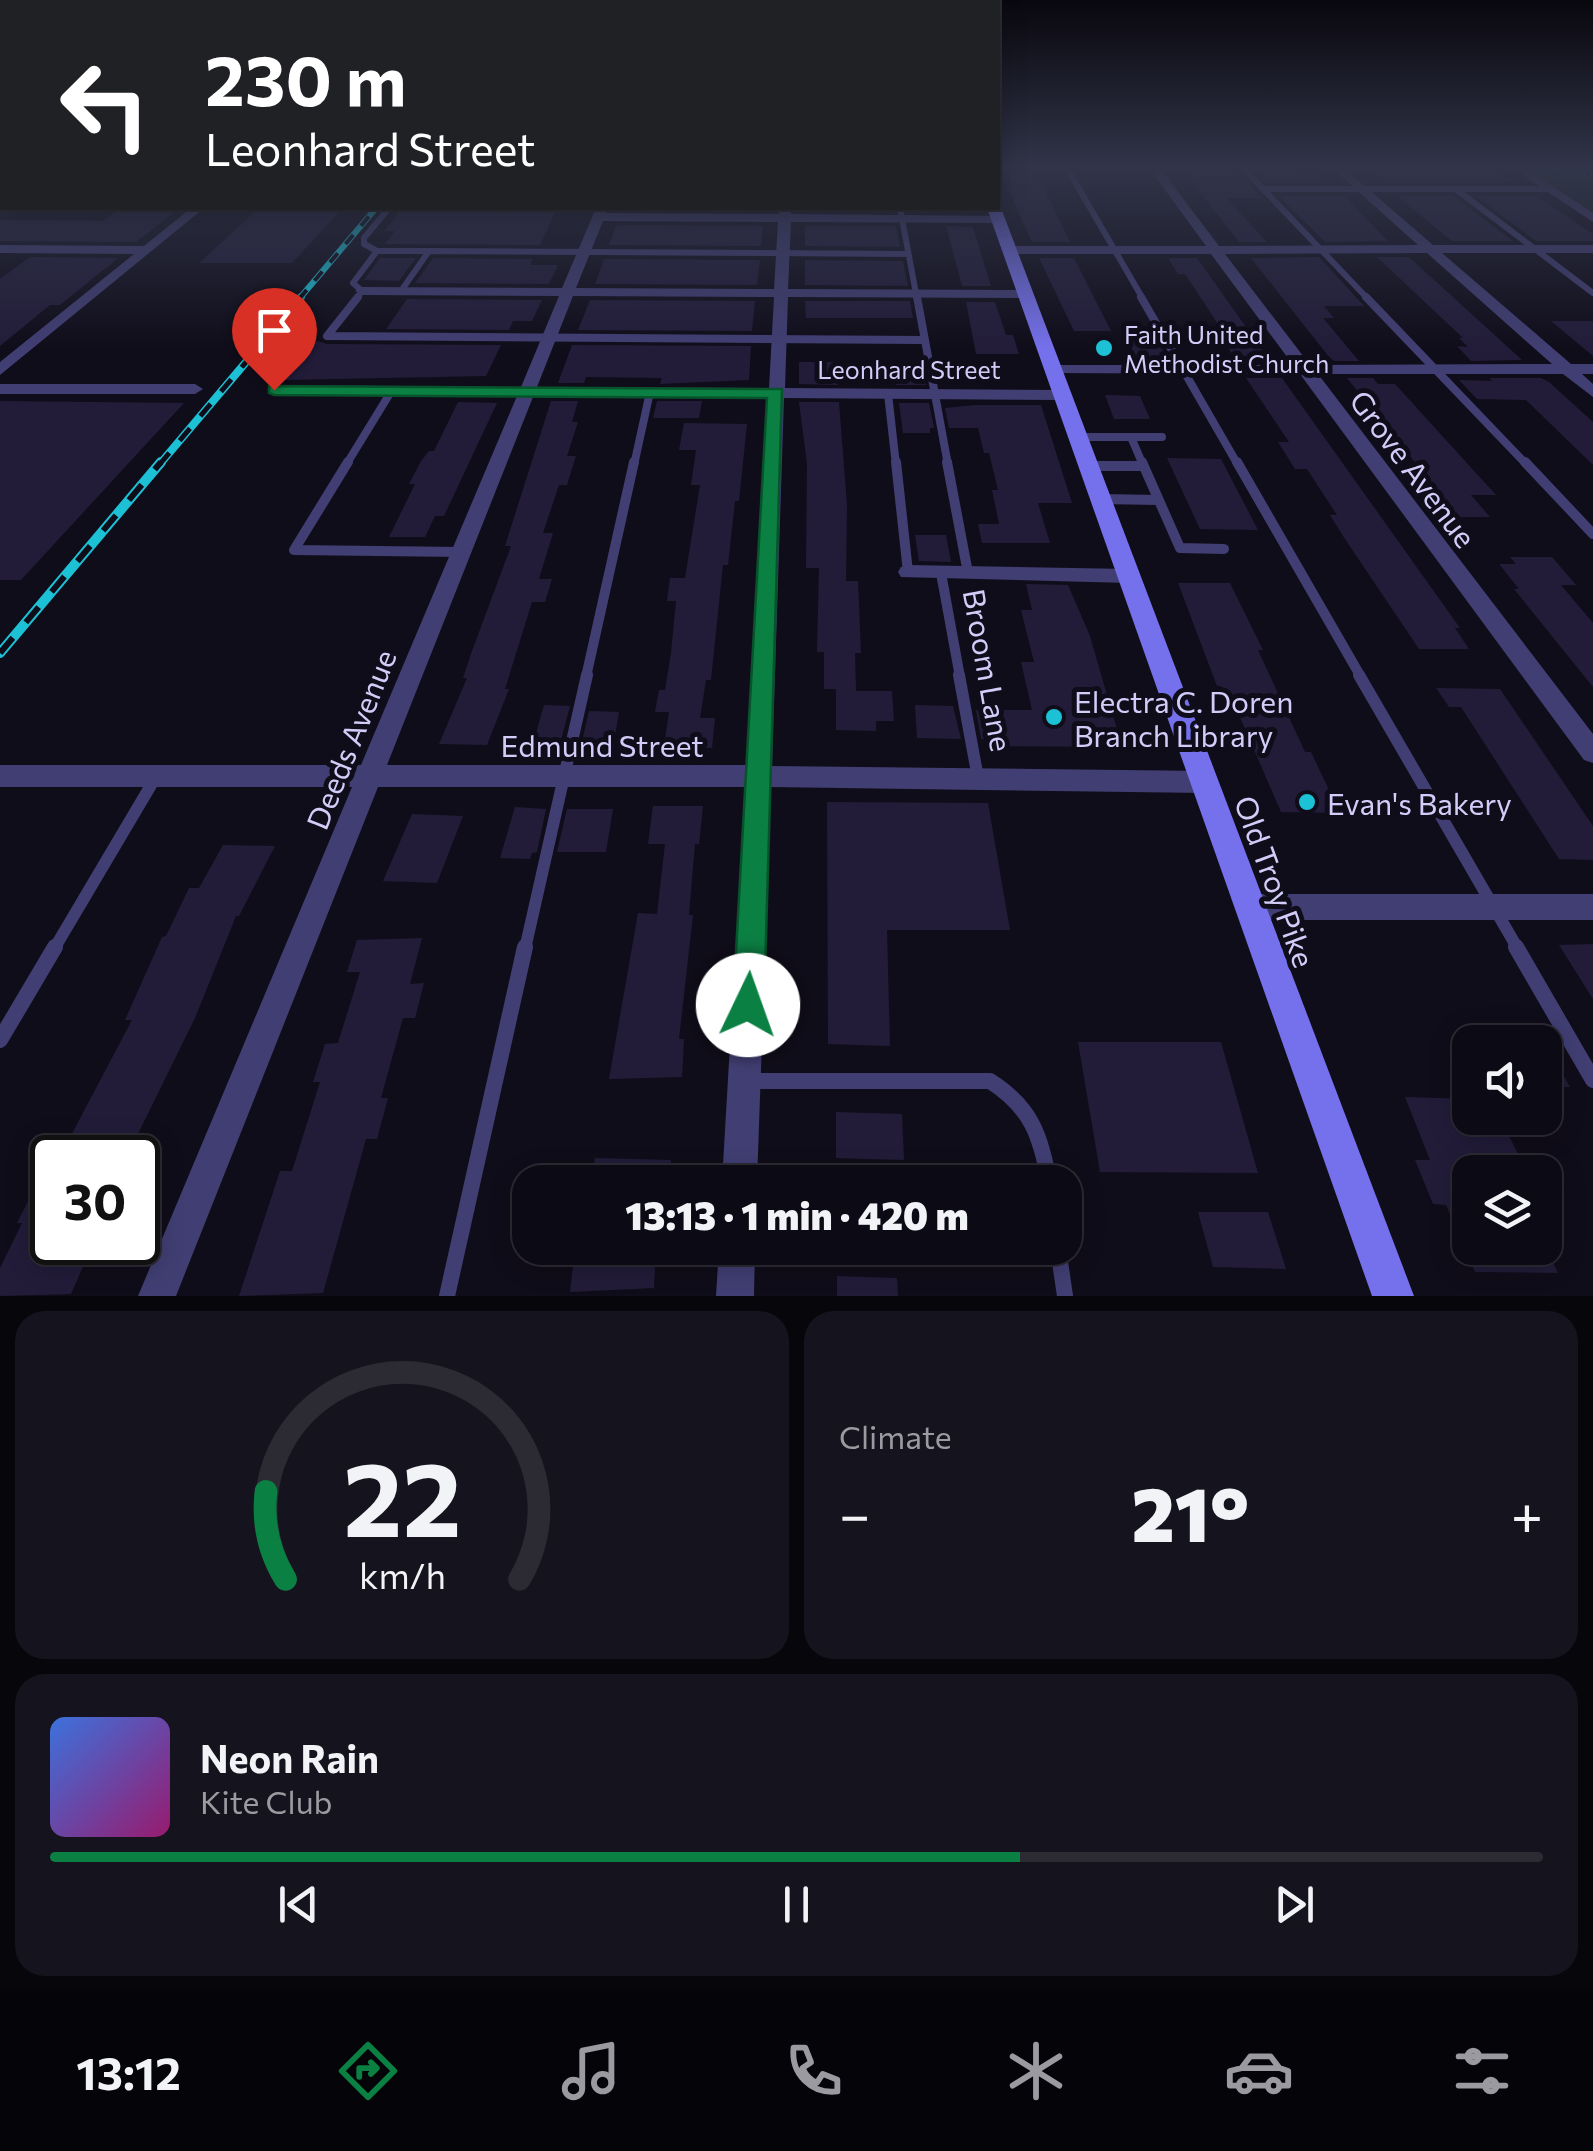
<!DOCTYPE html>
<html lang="en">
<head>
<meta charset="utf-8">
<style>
  body { margin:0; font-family:Commissioner,sans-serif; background:#15131d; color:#f1f3f6; height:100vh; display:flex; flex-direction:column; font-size:38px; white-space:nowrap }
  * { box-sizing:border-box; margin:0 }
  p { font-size:32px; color:#9a9aa0 }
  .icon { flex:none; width:55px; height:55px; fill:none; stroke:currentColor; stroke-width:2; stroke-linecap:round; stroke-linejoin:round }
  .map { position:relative; height:1296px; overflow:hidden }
  .details { display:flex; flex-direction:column; gap:15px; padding:15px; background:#07060b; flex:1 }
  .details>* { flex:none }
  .guide { position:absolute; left:0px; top:0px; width:1000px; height:210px; box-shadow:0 5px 25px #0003,0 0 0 2px #2c2b34; background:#202124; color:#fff; overflow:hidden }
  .controls { position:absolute; left:1452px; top:1025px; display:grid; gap:20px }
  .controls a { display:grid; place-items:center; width:110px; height:110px; border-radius:20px; background:#0c0a14; box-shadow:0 5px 25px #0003,0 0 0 2px #2c2b34; font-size:50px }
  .speed { position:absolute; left:30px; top:1135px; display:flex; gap:20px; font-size:50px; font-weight:700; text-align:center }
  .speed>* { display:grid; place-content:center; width:130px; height:130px; border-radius:50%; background:#0c0a14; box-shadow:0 5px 25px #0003,0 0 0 2px #2c2b34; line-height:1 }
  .speed .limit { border:5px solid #111; border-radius:15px; background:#fff; color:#111 }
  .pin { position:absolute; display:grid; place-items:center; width:85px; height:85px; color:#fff; margin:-102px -42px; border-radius:50% 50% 50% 0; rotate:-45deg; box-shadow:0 0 10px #0007 }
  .pin .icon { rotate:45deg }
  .me { position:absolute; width:110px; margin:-55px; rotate:3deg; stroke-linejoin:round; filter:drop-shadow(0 0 8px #0008) }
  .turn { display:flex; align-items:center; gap:35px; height:210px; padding:0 40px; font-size:45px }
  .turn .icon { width:130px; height:130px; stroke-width:2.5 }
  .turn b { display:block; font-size:70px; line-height:85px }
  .big { font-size:75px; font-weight:800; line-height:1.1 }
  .details .card { flex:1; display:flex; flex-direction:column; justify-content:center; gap:15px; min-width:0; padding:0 35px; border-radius:30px; background:#15131d }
  .details .dial { align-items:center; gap:0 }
  .dial svg { height:260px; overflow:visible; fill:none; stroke:#2c2b34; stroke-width:7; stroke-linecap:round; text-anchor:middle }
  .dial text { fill:#f1f3f6; stroke:none }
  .song { display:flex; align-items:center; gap:30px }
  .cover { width:120px; height:120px; border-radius:15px; background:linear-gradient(135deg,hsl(220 70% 55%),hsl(320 70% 35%)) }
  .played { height:10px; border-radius:5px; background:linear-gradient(90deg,#0b8043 65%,#2c2b34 65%) }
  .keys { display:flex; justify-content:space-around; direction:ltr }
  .heat { display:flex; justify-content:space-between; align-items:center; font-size:55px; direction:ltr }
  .details .tiles { flex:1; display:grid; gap:15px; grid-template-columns:1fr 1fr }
  .card:last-child { grid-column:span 2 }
  .trip { position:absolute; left:512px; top:1165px; width:570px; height:100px; border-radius:30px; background:#0c0a14; box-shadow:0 5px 25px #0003,0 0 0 2px #2c2b34; font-weight:800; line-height:100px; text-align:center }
  .tabs { display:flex; height:160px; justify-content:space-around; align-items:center; background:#050408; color:#9a9aa0 }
  .tabs .icon { width:70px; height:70px }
  .tabs .active { color:#0b8043 }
  .tabs b { font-size:45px; color:#f1f3f6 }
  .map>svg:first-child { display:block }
  .green { fill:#112323 }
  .building { fill:#221c39 }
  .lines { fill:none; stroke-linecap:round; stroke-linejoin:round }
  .path { stroke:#3b9e99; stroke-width:2.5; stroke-dasharray:2.5 4; stroke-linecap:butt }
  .service-far4 { stroke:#413e73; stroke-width:6 }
  .service-far3 { stroke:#413e73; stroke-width:8 }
  .service-far2 { stroke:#413e73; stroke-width:10 }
  .service-far1 { stroke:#413e73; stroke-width:12 }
  .service { stroke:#413e73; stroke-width:16 }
  .minor { fill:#413e73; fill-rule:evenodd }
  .secondary { fill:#7571ec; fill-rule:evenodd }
  .rail-far2-casing { stroke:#1dc1d5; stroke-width:6 }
  .rail-far1-casing { stroke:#1dc1d5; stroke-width:8 }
  .rail-casing { stroke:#1dc1d5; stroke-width:10 }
  .rail-far2 { stroke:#100d1a; stroke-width:4; stroke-dasharray:12; stroke-linecap:butt }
  .rail-far1 { stroke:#100d1a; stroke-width:5; stroke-dasharray:16; stroke-linecap:butt }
  .rail { stroke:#100d1a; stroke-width:6; stroke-dasharray:20; stroke-linecap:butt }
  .route { fill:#0b8043; stroke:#07532c; stroke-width:2.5 }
  .poi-dot { fill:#1dc1d5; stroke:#100d1a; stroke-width:4 }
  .labels { text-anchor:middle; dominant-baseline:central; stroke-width:10; stroke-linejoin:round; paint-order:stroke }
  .far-poi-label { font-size:25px; fill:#d2cdf8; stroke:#100d1a; text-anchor:start }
  .far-street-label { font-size:25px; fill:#d2cdf8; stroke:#100d1a }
  .street-label { font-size:30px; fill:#d2cdf8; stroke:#100d1a }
  .poi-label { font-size:30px; fill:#d2cdf8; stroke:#100d1a; text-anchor:start }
</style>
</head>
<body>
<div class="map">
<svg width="1593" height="1296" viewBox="0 0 1593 1296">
  <rect width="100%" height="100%" fill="#100d1a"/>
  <!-- green -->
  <path class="green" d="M1517,168H1593V218Z"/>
  <!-- building -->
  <path class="building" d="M1006,168H1034L1070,242H1032L1007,186H1012Z
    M1181,168L1236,169L1262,198H1226L1267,242H1239Z
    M1254,169L1315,170L1329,182H1266Z
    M1364,169H1495L1515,182H1380Z
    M1279,196H1344L1388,241L1325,242Z
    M1397,196H1453L1513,241H1452Z
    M1476,196H1536L1593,234V241H1536Z
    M121,208H180L136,242L0,241V220L103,221Z
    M259,208H343L292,263H199Z
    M402,208H557L540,245L385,244L395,231H384Z
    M616,226L632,225L763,226L761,246L609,245Z
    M805,226H896L900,247L805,246Z
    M946,226L973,227L991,286H962Z
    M30,257L118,258L60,305H50L0,346V279Z
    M1319,257L1364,306H1324L1334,318H1323L1359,361H1334L1329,357L1251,258Z
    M1377,257H1409L1522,360L1471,361L1457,346L1468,347L1459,338H1463Z
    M380,258H416L399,281L364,280Z
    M433,258L533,259L530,265H558L549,284L415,283Z
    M1039,258H1074L1111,331H1074Z
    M1168,258H1197L1270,361H1235L1216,321L1185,274H1178Z
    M604,259L760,260L757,285L595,284Z
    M805,260L903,261L908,286L805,285Z
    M407,299L542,300L532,321H513L509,330L386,329Z
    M590,300L755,301L752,331L578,330Z
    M805,301H910L913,318H806Z
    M966,302H995L1006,335H1013L1019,354H976Z
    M1551,321H1593V356Z
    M1123,332H1152L1168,359H1137Z
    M314,340L327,344L501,345L486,376L283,380Z
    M572,345L751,346L749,380L660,384L662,378L586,377L584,383H558Z
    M799,362H837L838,385L799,384Z
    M893,365H922L926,385H896Z
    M1246,378H1282L1460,628H1455L1469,649H1419L1343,536L1330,515H1337L1307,469H1295L1278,442H1289Z
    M1347,378H1373L1378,384H1395L1496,495H1471L1490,517H1459Z
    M1489,378H1541L1549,382L1593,422V465L1526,400L1477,399L1459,380L1492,381Z
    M1105,395L1140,396L1150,419H1114Z
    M0,401L184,403L21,580H0Z
    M551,401H578L572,422H578L567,456H576L567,485H559L543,533H553L539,579H552L545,602H532L505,689H509L487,745L439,744L467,678H463L472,651L511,546H505Z
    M657,401H702L699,418H653Z
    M458,402L497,403L444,516H435L425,537H389L415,484H409L421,461L429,451H434Z
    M799,402H839L847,505L846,581H858L861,653H855L856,691H892L894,721H876V731L836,730V689H824V652H817L819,568H806L807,464Z
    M899,403H929L934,428H930V433H903Z
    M975,405H1041L1072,503H1038L1050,543H982L978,524H999L992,490H998L989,453H984L978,428H949L945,408Z
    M684,423L747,424L739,501H735L728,565H723L711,680H706L700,718H715L712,748L664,747L669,712H655L659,690H665L671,653L676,601H667L670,578H685L700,485H691L696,450H679Z
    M1167,458L1221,459L1258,530L1200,529Z
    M915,535H946L951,562L919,561Z
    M1510,557H1552L1576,585H1561L1593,623V687L1514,589H1519L1499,564H1516Z
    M1178,583H1230L1263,650H1258L1305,752H1311L1340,813L1281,812L1239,715H1233L1221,686H1217Z
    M1026,584L1068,585L1090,636L1122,747L991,746L990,739H981L976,710H1032L1021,662H1034L1021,610H1032Z
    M1436,688L1500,689L1593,826V860L1559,859L1461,707H1449Z
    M544,705L570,706L559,748L532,747Z
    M915,705L953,706L961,739L917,738Z
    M589,711L619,712L613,747L581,746Z
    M827,802L988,803L1010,930H887L890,1046L828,1044Z
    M653,806H703L699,844H695L689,915H693L679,1039H684L682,1077L609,1079L638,913L657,914L665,844H648Z
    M515,807L546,809L537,852L532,853L530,859L500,858Z
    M567,809H613L606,852H557Z
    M412,814L463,816L437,883L383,881Z
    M223,845L275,846L239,916H236L195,1018L132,1146L67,1143L132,1020H125L162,937L166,936L189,888H199Z
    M422,938L410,984L424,983L415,1018H403L381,1098H388L377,1139H366L323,1293L239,1296L280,1171H292L320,1082H313L325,1044L338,1043L360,972H347L357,940Z
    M1593,944V999L1559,945Z
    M1078,1042H1221L1258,1173L1100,1172Z
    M1545,1043L1570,1087H1545Z
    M1405,1097L1470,1099V1118H1500L1518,1154L1488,1153L1497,1172H1470V1248H1546L1558,1273L1475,1272L1446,1205L1433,1204L1415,1160H1430Z
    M836,1112L902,1114L904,1160L836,1158Z
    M52,1154V1246L93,1244L71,1294L0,1296V1268L22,1223H17Z
    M595,1158L671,1160L669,1182H591Z
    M1198,1212H1268L1286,1269L1213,1267Z
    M575,1248H656L654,1288L570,1292Z
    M837,1276L897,1278L898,1296H837Z"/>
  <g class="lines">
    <!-- path -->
    <path class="path" d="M1552,170L1593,176"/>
    <!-- service-far4 -->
    <path class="service-far4" d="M1067,168L1143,299
      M1243,168L1368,299
      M1263,189H1550
      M1457,190L1593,293
      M900,208L917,299
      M377,251H429
      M401,291L429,251L908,254
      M356,299L362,291L353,283L377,251L364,244V238L389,208"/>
    <!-- service-far3 -->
    <path class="service-far3" d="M358,297L327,336L924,340
      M917,297L948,465
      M1141,297L1238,465
      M1366,297L1527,465
      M888,394L896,465
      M1078,437H1131
      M346,465L392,390
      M634,465L650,392
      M1143,465L1131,437H1162"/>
    <!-- service-far2 -->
    <path class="service-far2" d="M348,462L294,550L461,552
      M896,462L908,572
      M947,462L968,573
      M1142,462L1180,548L1224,549
      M1237,462L1361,677
      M1525,462L1593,534
      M1089,466H1143
      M1101,499L1158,500
      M941,573L960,677
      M586,677L634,462"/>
    <!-- service-far1 -->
    <path class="service-far1" d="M959,675L978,778
      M1359,675L1518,949
      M54,949L157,775
      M525,949L587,675"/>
    <!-- service -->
    <path class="service" d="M1516,947L1593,1080
      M0,1040L55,947
      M749,1081H990C1031,1107 1041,1136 1049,1182
      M1058,1248L1065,1296
      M447,1296L525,947"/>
    <!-- minor -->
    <path class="minor" d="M1149,168H1160L1219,246L1418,245L1332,168H1344L1433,245H1593V253H1442L1571,364H1593V374H1582L1593,384V397L1563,374H1318L1593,734V763L1584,760L1300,374L1048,373L1046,370L1054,365H1293L1211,254H1009L1003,250L1009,246H1206ZM1427,253L1552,364L1310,365L1225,254Z
      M1512,168H1525L1593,213V222Z
      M2,198V206L0,207V199Z
      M191,208H204L0,375V362L134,254L0,253V245L144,246Z
      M596,208H608L606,213L779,214V208H791V214L1002,216L1004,219L998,223L791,222L788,289L1026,290L1033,294L1026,298L788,297L785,388L1063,390L1071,395L1063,400L784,398L772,766L1205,771L1214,774L1218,782L1214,790L1205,793L771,787L757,1182H722L745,787H378L176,1296H138L352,787H0V765H361L517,396L275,395L267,390L275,385L521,387L559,296L362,295L355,291L362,287L562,288ZM603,221L778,222L774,289L576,288ZM573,296L774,297L769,388L537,387ZM533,397L768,398L747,765H387Z
      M0,384H195L203,389L195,394H0Z
      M908,565L1129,569L1139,576L1129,583L901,577L898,572L901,567Z
      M1251,894H1593V920H1251L1241,916L1237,907L1241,898Z
      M719,1248H755L754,1296H716Z"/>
    <!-- secondary -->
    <path class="secondary" d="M998,205L1001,208L1414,1296H1372L987,208Z"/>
    <defs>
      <path id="rail-far2" d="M299,299L376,208"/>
      <path id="rail-far1" d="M159,465L301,297"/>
      <path id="rail" d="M0,653L161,462"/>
    </defs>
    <!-- rail-far2 casing -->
    <use href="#rail-far2" class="rail-far2-casing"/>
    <!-- rail-far1 casing -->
    <use href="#rail-far1" class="rail-far1-casing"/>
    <!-- rail casing -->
    <use href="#rail" class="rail-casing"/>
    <!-- rail-far2 -->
    <use href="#rail-far2" class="rail-far2"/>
    <!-- rail-far1 -->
    <use href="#rail-far1" class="rail-far1"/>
    <!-- rail -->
    <use href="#rail" class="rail"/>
  </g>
  <!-- sky -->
  <linearGradient id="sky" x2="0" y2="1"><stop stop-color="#09070e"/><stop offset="0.48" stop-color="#313549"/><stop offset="1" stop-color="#313549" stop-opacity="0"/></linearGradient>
  <rect width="1593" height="350" fill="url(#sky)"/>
  <!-- route -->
  <path class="route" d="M269,386L782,389L764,1005L759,1016L748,1021L737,1016L733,1005L767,398L274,395L269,393Z"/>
  <!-- markers -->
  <g class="poi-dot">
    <circle cx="1104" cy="348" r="10"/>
    <circle cx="1054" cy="717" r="10"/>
    <circle cx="1307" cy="802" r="10"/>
  </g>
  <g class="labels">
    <!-- far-poi labels -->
    <g class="far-poi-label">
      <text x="1124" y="334">Faith United<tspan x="1124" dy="29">Methodist Church</tspan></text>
    </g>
    <!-- far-street labels -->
    <g class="far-street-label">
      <text x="909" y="369">Leonhard Street</text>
    </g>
    <!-- street labels -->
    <g class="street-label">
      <text transform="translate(1414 468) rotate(53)">Grove Avenue</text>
      <text transform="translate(989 670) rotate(80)">Broom Lane</text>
      <text transform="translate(350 739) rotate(-68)">Deeds Avenue</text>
      <text x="602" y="744">Edmund Street</text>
      <text transform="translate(1276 881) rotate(70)">Old Troy Pike</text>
    </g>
    <!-- poi labels -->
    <g class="poi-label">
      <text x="1074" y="700">Electra C. Doren<tspan x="1074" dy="34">Branch Library</tspan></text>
      <text x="1327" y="802">Evan's Bakery</text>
    </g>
  </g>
</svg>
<div class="controls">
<a><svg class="icon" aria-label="sound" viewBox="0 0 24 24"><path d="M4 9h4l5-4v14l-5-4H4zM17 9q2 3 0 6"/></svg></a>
<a><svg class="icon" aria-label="layers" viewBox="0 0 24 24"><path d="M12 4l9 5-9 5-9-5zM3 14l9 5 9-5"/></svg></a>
</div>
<div class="speed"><div class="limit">30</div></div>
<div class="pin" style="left:274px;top:390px;background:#d93025"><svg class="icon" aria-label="arrive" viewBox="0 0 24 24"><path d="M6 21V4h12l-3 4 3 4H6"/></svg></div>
<svg class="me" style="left:748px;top:1005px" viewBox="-20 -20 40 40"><circle r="19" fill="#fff"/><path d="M0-13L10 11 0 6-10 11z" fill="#0b8043"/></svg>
<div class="trip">13:13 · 1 min · 420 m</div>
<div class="guide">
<div class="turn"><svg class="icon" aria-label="left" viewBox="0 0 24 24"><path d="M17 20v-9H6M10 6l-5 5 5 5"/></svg><div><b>230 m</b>Leonhard Street</div></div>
</div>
</div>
<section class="details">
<div class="tiles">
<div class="card dial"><svg viewBox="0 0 100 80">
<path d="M14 69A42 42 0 1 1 86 69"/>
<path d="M14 69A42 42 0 0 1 8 42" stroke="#0b8043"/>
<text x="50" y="56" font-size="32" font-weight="700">22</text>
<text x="50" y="72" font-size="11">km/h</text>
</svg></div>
<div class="card"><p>Climate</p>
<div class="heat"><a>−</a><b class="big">21°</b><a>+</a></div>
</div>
<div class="card">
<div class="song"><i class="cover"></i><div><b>Neon Rain</b><p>Kite Club</p></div></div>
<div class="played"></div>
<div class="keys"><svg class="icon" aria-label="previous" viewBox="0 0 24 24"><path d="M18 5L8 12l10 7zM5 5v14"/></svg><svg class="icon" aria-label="pause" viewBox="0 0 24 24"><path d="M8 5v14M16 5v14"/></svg><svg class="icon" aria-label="next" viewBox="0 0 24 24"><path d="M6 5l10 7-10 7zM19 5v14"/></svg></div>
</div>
</div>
</section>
<nav class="tabs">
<b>13:12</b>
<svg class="icon active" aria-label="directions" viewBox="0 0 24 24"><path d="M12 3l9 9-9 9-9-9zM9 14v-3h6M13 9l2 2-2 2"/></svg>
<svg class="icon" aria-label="music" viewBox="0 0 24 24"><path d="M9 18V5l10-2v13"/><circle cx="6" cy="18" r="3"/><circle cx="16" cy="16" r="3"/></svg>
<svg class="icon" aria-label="phone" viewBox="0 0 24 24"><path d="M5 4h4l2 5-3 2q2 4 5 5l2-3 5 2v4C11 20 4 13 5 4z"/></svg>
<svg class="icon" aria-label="climate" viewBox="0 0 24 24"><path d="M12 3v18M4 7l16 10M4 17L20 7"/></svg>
<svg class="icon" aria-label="car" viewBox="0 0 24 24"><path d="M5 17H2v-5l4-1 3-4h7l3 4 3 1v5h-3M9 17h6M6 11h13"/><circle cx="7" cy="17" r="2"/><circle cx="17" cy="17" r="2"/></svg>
<svg class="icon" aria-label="filters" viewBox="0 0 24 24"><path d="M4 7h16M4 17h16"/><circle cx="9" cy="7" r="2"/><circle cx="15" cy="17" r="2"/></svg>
</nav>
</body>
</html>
